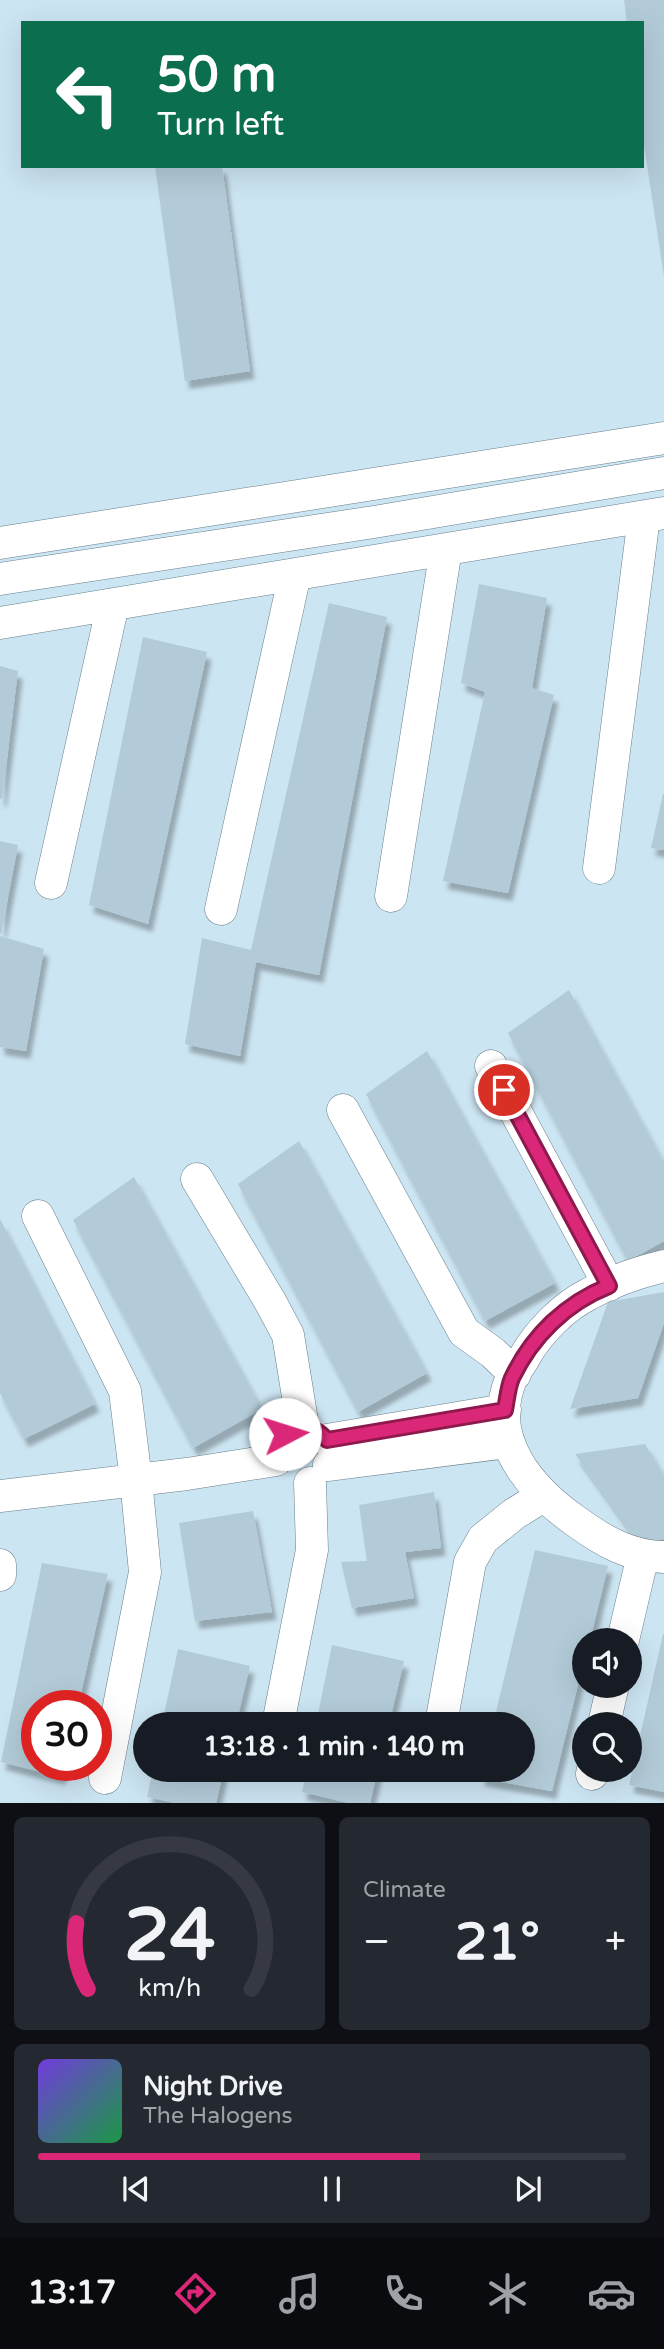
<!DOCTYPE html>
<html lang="en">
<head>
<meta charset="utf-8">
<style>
  body { margin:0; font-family:"Varela Round",sans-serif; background:#242831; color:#f1f3f6; height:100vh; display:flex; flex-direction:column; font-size:26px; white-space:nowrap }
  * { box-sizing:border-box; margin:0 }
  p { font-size:23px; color:#9ea1a6 }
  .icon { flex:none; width:38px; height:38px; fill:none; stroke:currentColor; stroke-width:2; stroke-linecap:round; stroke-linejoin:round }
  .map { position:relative; height:1803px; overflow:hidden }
  .sheet { display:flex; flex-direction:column; gap:14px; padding:14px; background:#0d0f14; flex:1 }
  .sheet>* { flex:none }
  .guide { position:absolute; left:21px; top:21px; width:623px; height:147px; border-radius:0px; box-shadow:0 7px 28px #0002; background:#0b6e4f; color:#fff; overflow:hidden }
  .buttons { position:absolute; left:572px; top:1628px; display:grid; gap:14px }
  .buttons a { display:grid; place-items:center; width:70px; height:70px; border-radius:50%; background:#171b24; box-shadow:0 7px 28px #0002; font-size:35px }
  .speed { position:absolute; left:21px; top:1690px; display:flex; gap:14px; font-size:35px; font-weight:700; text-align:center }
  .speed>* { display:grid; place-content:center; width:91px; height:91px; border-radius:50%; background:#171b24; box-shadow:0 7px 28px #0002; line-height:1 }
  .speed .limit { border:10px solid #d22; background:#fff; color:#111 }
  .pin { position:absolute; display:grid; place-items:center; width:60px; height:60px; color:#fff; margin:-30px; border:4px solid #fff; border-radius:50%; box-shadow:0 2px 7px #0007 }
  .me { position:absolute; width:77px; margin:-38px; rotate:85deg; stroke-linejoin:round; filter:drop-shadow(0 0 5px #0008) }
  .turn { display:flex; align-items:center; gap:24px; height:147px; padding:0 21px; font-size:32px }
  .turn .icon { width:91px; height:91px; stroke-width:2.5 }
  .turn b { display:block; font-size:49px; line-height:60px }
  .big { font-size:52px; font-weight:800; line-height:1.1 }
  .sheet .tile { flex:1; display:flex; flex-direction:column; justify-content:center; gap:10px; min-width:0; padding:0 24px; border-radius:10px; background:#242831 }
  .sheet .dial { align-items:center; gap:0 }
  .dial svg { height:182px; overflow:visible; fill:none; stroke:#363941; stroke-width:7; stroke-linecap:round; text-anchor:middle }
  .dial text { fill:#f1f3f6; stroke:none }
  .song { display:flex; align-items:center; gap:21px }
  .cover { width:84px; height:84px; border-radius:10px; background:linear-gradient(135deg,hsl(260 70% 55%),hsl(140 70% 35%)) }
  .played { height:7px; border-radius:4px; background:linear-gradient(90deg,#db2777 65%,#363941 65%) }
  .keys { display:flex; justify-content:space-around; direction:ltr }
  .heat { display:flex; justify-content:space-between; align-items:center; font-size:38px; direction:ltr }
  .sheet .tiles { flex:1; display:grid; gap:14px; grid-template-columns:1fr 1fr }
  .tile:last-child { grid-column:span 2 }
  .trip { position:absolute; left:133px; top:1712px; width:402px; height:70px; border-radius:35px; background:#171b24; box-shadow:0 7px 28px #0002; font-weight:800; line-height:70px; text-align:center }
  .menu { display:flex; height:112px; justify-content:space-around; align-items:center; background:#090b0e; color:#9ea1a6 }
  .menu .icon { width:49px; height:49px }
  .menu .on { color:#db2777 }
  .menu b { font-size:32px; color:#f1f3f6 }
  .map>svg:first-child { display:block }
  .building { fill:#b3cbd8; filter:url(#shadow) }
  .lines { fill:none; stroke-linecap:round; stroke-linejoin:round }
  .minor-casing { stroke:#697f8b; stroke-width:33 }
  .minor { stroke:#fff; stroke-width:32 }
  .route-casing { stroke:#8e194d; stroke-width:18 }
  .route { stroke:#db2777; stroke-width:12 }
</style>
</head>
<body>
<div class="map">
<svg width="664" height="1803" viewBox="0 0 664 1803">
  <defs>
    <filter id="shadow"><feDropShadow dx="4.5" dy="8" stdDeviation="2" flood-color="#0004"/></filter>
  </defs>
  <rect width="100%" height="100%" fill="#cce5f2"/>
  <!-- building -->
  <path class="building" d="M624,0H664V276L642,132V23H627Z
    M155,166H222L250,371L185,381Z
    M479,584L547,598L532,688L554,695L508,893L443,881L485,692L461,683Z
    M329,603L387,617L319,975L256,962L240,1056L185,1044L202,938L251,950Z
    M143,637L207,652L148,924L89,905Z
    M0,666L18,671L2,799H0Z
    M663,794H664V850L651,848Z
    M0,841L18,845L1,934H0Z
    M0,936L44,949L26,1051L0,1047Z
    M569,990L664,1163V1241L628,1261L508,1033Z
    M427,1051L555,1283L485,1321L366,1094Z
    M299,1141L427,1373L358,1412L238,1184Z
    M134,1177L262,1409L193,1448L73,1220Z
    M0,1219L95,1404L24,1439L0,1393Z
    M664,1292V1323L638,1398L570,1409L608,1302Z
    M645,1444L664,1475V1539L638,1542L575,1454Z
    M434,1492L441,1548L405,1552L414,1598L352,1608L341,1562L367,1561L359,1505Z
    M253,1511L272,1612L195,1621L179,1523Z
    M535,1550L608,1566L590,1640H584V1660L552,1791L480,1778L482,1769H523V1724H493Z
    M42,1563L108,1574L78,1706H37V1766H64L61,1777L1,1762Z
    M663,1634H664V1792L629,1785Z
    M332,1645L404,1661L389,1724H316Z
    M178,1649L250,1666L236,1724H162Z
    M153,1769H224L216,1803H175L147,1797Z
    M307,1769H378L370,1803H349L302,1792Z"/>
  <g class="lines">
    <defs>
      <path id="minor" d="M0,543L664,438
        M0,579L374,522L664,473
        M0,623L664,513
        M599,868L644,517
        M51,883L113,604
        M391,896L446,549
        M221,909L295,574
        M491,1066L609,1285
        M343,1110L464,1332L493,1353L515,1374
        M197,1179L271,1303L288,1335L303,1427
        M38,1216L125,1391L136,1480L145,1572L105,1778
        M664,1266C639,1272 612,1281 589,1294C563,1307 539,1332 525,1356C521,1364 514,1372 511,1379C486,1440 531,1490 577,1522C603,1541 631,1557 664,1557
        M327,1440L505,1410
        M329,1465L508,1442
        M0,1496L187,1474L276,1460
        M0,1565V1575
        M623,1640L643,1555
        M278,1724L312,1550L310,1483
        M441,1724L470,1562L483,1539L514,1514L543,1496
        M604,1724L613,1685
        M592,1774L593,1769"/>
    </defs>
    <!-- minor casing -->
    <use href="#minor" class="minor-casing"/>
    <!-- minor -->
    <use href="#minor" class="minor"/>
  </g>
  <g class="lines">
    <defs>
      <path id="route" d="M285,1434C300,1424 315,1426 327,1440L505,1410C507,1400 508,1387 512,1378C532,1336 566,1303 609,1286L504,1090"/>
    </defs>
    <!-- route casing -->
    <use href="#route" class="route-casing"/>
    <!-- route -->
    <use href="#route" class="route"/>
  </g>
</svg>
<div class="buttons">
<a><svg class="icon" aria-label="sound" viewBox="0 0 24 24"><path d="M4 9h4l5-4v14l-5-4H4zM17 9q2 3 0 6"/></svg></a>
<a><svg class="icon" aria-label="search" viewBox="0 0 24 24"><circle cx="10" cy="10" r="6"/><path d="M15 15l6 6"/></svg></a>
</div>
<div class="speed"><div class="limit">30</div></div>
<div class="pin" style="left:504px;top:1090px;background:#d93025"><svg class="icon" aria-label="arrive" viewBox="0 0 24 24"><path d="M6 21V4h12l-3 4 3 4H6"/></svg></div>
<svg class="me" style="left:285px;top:1434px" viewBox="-20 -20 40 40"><circle r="19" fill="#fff"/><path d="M0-13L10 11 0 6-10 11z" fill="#db2777"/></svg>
<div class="trip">13:18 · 1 min · 140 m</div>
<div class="guide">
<div class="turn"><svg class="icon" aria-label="left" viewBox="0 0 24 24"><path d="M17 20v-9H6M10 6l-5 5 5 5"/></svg><div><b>50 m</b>Turn left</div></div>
</div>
</div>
<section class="sheet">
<div class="tiles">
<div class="tile dial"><svg viewBox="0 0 100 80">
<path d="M14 69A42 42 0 1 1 86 69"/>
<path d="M14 69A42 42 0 0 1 9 40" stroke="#db2777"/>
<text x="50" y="56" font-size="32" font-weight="700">24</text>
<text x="50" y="72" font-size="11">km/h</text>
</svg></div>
<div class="tile"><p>Climate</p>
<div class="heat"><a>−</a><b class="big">21°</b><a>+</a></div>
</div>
<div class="tile">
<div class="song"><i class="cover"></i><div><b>Night Drive</b><p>The Halogens</p></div></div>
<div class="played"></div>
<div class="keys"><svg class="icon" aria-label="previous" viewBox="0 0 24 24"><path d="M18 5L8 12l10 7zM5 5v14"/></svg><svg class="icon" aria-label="pause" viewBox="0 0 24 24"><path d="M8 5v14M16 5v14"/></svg><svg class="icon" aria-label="next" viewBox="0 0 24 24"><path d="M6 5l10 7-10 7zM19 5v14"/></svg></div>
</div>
</div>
</section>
<nav class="menu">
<b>13:17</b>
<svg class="icon on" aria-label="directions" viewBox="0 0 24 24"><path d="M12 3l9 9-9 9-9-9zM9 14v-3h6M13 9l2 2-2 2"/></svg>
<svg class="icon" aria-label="music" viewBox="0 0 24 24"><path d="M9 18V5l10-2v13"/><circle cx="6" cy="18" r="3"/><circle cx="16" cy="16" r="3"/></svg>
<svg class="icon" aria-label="phone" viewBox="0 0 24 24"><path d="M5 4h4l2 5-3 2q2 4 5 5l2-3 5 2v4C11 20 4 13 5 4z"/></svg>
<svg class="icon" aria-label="climate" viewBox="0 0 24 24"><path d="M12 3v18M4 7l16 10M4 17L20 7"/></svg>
<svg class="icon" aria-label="car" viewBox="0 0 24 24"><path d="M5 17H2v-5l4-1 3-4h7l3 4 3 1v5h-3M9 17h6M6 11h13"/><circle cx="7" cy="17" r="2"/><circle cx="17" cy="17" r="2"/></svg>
</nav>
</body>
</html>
